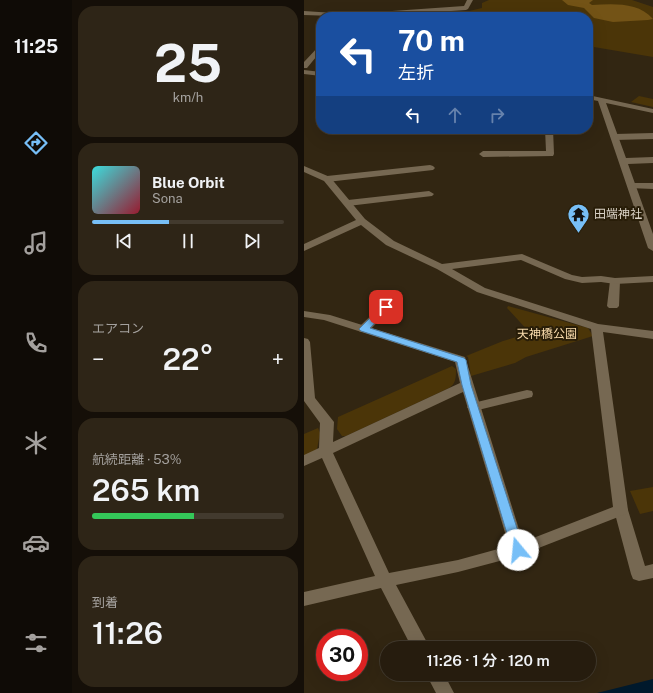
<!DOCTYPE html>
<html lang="ja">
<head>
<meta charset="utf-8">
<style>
  body { margin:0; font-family:"Public Sans","Noto Sans JP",sans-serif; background:#2e2517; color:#f1f3f6; height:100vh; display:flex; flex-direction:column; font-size:15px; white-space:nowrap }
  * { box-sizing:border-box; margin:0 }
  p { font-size:13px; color:#a4a19e }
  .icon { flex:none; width:22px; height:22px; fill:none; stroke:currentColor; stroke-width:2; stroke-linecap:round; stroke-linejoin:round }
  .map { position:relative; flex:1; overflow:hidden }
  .panel { display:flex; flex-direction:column; gap:6px; padding:6px; background:#150f08; width:232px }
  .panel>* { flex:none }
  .banner { position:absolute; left:12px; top:12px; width:277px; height:122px; border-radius:16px; box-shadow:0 4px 16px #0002,0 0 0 1px #423a2e; background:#1a4fa0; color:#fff; overflow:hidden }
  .speed { position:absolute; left:12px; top:629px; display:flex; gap:8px; font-size:20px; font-weight:700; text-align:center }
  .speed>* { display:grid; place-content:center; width:52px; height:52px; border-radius:50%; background:#261c0e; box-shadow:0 4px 16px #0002,0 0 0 1px #423a2e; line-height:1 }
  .speed .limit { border:6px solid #d22; background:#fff; color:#111 }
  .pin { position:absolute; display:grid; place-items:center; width:34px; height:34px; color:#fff; margin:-17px; border-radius:8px; box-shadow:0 2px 6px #0006 }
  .me { position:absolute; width:44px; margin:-22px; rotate:343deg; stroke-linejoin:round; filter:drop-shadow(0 0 3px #0008) }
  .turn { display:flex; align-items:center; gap:14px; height:84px; padding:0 16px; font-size:18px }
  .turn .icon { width:52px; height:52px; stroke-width:2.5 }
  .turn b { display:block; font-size:28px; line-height:34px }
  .lanes { display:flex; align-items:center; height:38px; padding:0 16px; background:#0003; justify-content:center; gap:20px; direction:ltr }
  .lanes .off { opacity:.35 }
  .big { font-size:30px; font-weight:600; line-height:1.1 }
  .panel .widget { flex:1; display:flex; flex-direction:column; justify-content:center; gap:6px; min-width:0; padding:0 14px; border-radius:16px; background:#2e2517 }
  .panel .dial { align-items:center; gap:0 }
  .dial b { font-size:52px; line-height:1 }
  .song { display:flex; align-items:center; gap:12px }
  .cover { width:48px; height:48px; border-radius:6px; background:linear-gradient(135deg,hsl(180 70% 55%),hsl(350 70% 35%)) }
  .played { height:4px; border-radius:2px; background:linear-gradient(90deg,#77bff7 40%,#423a2e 40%) }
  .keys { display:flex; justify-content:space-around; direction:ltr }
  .heat { display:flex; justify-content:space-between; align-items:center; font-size:22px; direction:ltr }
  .charge { height:6px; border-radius:3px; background:linear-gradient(90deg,#34c759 53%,#423a2e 0) }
  .trip { position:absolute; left:76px; top:641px; width:216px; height:40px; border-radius:20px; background:#261c0e; box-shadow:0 4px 16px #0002,0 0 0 1px #423a2e; font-weight:600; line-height:40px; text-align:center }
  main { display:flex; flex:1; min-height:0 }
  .menu { display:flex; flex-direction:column; width:72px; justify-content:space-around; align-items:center; background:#0f0b06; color:#a4a19e }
  .menu .icon { width:28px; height:28px }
  .menu .selected { color:#77bff7 }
  .menu b { font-size:18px; color:#f1f3f6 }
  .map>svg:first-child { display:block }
  .green { fill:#4b3508 }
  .forest { fill:#735316 }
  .water { fill:#00192c }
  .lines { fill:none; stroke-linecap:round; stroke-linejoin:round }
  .service { fill:#766852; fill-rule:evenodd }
  .minor { fill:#766852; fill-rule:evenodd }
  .route { fill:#77bff7; stroke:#4d7ca1 }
  .labels { text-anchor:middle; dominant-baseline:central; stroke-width:4; stroke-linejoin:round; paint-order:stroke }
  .poi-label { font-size:12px; fill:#dad2c6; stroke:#281d08; text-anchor:start }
  .park-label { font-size:12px; fill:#f9dbac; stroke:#281d08 }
</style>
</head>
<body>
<main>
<nav class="menu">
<b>11:25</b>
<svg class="icon selected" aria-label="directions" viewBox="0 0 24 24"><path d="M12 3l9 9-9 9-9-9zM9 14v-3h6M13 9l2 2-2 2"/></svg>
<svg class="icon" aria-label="music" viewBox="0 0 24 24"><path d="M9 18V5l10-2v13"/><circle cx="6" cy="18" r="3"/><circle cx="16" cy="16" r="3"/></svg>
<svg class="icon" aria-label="phone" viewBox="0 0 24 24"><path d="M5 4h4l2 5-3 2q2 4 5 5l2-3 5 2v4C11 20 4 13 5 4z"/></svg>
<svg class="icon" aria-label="climate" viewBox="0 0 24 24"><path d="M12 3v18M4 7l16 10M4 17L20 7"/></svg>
<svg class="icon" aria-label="car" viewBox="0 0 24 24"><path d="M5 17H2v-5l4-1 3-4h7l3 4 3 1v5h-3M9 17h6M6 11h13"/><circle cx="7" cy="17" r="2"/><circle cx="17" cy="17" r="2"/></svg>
<svg class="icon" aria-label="filters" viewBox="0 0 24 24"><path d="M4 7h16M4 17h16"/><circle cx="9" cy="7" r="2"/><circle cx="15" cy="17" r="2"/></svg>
</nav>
<section class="panel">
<div class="widget dial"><b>25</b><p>km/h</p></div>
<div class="widget">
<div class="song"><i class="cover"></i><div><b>Blue Orbit</b><p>Sona</p></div></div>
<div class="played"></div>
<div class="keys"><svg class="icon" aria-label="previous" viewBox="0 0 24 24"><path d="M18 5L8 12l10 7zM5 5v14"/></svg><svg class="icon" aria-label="pause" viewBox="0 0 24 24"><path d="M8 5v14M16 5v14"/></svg><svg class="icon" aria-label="next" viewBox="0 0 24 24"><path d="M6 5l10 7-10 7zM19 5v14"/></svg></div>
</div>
<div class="widget"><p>エアコン</p>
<div class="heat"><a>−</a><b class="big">22°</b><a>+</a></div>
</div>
<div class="widget"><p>航続距離 · 53%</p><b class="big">265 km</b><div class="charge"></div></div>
<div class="widget"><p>到着</p><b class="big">11:26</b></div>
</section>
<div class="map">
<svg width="349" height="693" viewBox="0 0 349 693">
  <rect width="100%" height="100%" fill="#322612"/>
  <!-- green -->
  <path class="green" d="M185,0H328L349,7V57L284,46V17H176L165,11L178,8V3Z
    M335,96L349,99V107L327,102Z
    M204,306L284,328L289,336L222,357L211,363L167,376L164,357L162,356L199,341L226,333L203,308Z
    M148,366L152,369C152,377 152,384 145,388L42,436H38L33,429L34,417Z
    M14,428L16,433L13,449L0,458V434Z
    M349,487V511L336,514L326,491Z"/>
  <!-- forest -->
  <path class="forest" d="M258,0H289L285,3L288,5C310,4 334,2 349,19L344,20L309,22L290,18L280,8L264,5Z"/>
  <!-- water -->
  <path class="water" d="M349,679V693H293Z"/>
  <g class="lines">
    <!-- service -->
    <path class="service" d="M241,129H249L250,154L249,156L179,157L175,154L179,151H242Z
      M349,133V139L311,140L307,137L311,134Z
      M126,165L129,166L131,168L129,170L23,182L18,179L23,176Z
      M328,183H349V189L325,188L323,186L325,184Z
      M125,191L130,194L128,196L44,206L39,203L44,200Z
      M311,278L316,281L315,306L313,308H305L303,306L306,281Z
      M82,304L86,305L88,307L86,309L64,332H56L54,329L56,326L78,305Z
      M223,390L228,391L229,394L228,397L170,411L165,410L163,407L165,404Z
      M317,504L322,506L324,510L341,566L349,564V578L335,581L329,579L327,574L310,510L312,506Z"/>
    <!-- minor -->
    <path class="minor" d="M163,0H169L164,9L162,10L59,17L0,15V11L45,14L160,6Z
      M17,45V51L3,68H0V62L15,46Z
      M0,70L17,72V76L0,74Z
      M284,95L349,109V113L302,103L322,158L349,157V163L324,164L349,234V251L344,248L294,101L284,99Z
      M0,166L26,177L61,219L90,241L138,264L218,254L268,275L278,277L297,276L311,278L349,276V282L311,284L297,282L278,283L261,279L217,260L148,269L181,288L294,324L349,331V339L299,332L324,510L322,514L214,556L154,572L92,585L126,648H108L77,588L0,606V592L71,576L18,458L0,466V455L15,448L16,423L0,401V338L4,339L6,342L11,398L30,422L29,442L156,383L151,362L20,320L0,317V311L26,315L161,357L219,542L309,507L287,329L173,292L133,269L82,245L57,225L0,251V244L52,220L20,181L0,172ZM159,392L205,546L154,560L85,573L29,453Z
      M122,674H140L150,693H132Z"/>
  </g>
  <!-- route -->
  <path class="route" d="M82,304L86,307L66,328L160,358L162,360L167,385L220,550L218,554L214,555L210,554L208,550L158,385L153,362L57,331L55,329L79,305Z"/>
  <!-- icons -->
  <defs>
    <symbol id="temple-pin" viewBox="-11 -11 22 30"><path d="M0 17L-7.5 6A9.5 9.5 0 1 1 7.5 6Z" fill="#77bff7" stroke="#281d08"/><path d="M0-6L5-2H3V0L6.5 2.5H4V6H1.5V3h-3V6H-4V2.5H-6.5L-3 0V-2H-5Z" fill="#111"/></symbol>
  </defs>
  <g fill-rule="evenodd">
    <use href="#temple-pin" x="262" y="202" width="25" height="34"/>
  </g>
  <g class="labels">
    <!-- poi labels -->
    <g class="poi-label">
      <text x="290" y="214">田端神社</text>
    </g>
    <!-- park labels -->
    <g class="park-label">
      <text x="243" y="334">天神橋公園</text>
    </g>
  </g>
</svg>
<div class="speed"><div class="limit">30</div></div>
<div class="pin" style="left:82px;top:307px;background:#d93025"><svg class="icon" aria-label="arrive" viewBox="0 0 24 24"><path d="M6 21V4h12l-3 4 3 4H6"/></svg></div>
<svg class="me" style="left:214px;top:550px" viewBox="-20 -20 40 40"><circle r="19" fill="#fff"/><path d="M0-13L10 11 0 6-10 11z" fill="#77bff7"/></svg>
<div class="trip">11:26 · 1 分 · 120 m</div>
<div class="banner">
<div class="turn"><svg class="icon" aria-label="left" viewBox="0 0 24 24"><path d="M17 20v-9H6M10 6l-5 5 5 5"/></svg><div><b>70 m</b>左折</div></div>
<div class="lanes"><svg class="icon" aria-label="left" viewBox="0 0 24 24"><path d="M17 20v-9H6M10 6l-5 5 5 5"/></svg><svg class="icon off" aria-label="ahead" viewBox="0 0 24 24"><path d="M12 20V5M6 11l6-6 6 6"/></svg><svg class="icon off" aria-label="right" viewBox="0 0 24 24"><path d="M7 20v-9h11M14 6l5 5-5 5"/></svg></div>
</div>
</div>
</main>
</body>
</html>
